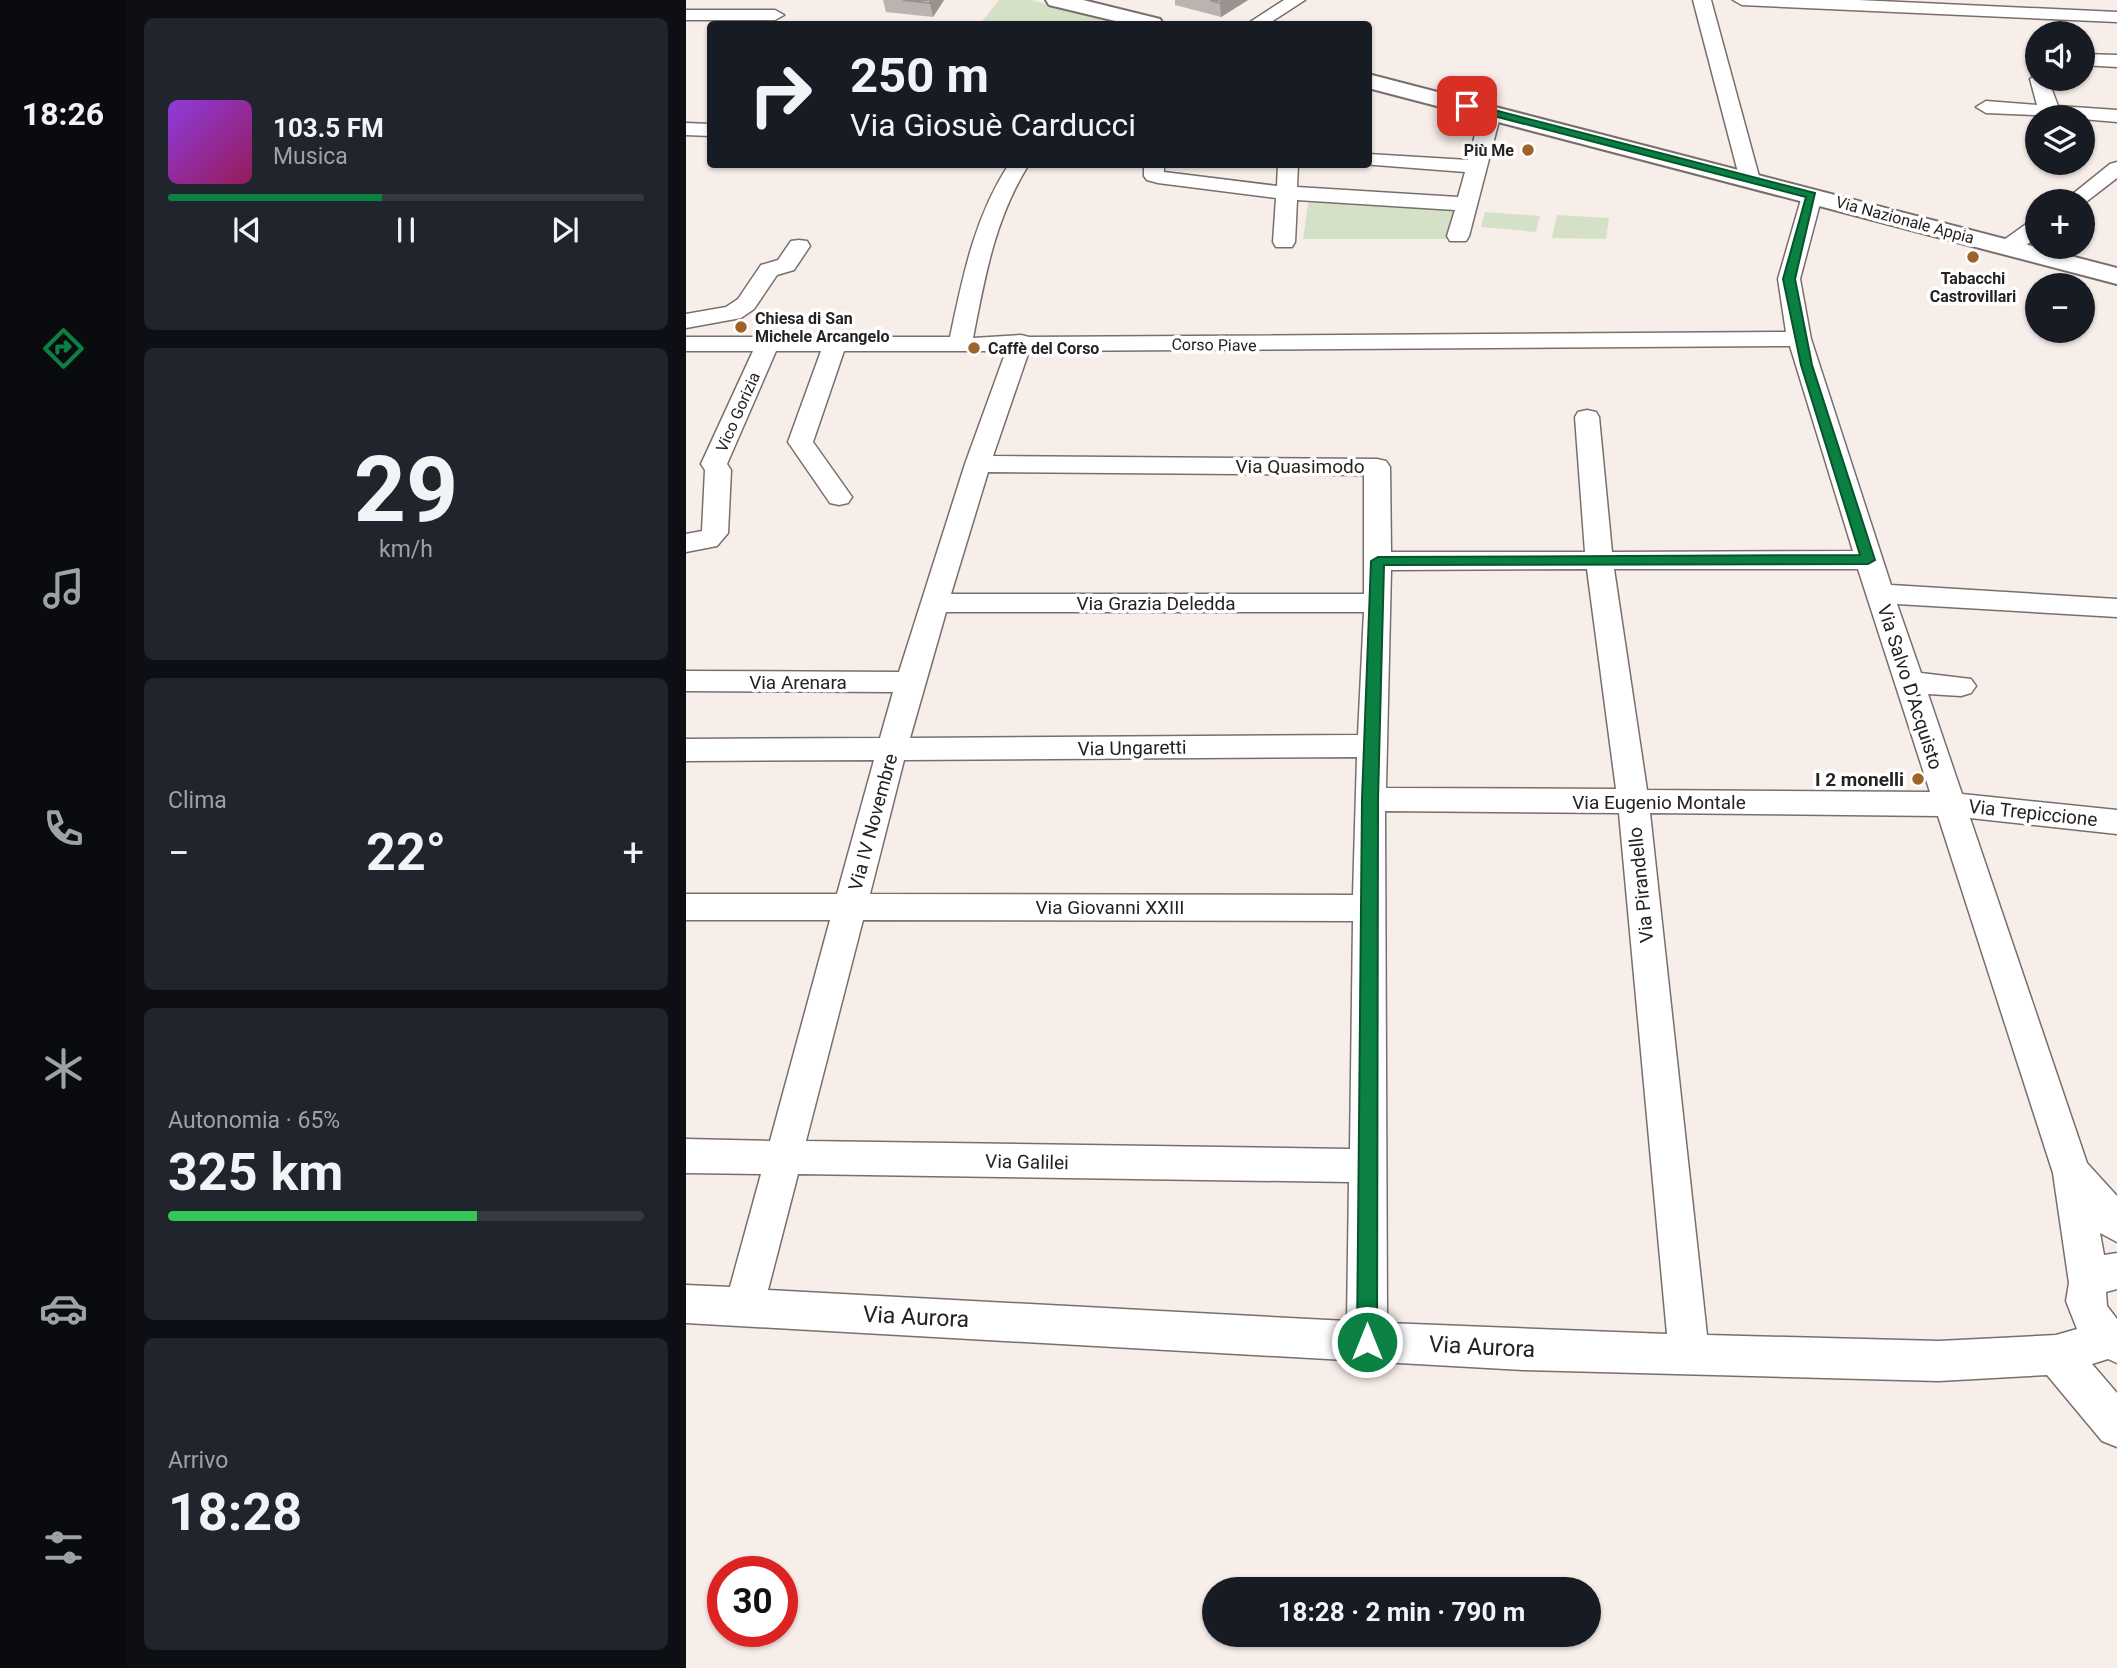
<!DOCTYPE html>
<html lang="it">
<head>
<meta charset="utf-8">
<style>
  body { margin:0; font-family:Roboto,sans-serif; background:#20242c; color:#f1f3f6; height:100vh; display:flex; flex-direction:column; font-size:26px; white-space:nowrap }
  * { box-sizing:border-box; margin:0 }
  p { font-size:23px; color:#9ea1a6 }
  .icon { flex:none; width:38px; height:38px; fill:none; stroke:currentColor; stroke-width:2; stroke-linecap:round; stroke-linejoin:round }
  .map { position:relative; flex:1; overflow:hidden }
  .panel { display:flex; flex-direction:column; gap:18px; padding:18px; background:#0d0f14; width:560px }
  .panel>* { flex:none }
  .hud { position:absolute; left:21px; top:21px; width:665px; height:147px; border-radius:7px; box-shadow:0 2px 5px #0004; background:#171b24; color:#f1f3f6; overflow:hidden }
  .buttons { position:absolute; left:1339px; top:21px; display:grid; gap:14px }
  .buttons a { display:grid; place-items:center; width:70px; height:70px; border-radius:50%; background:#171b24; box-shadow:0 2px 5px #0004; font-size:35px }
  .speed { position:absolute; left:21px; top:1556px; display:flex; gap:14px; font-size:35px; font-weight:700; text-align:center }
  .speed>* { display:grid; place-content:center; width:91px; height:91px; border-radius:50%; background:#171b24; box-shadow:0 2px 5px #0004; line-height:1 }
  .speed .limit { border:10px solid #d22; background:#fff; color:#111 }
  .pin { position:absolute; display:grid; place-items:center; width:60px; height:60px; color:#fff; margin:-30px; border-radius:14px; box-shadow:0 4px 10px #0006 }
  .me { position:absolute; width:77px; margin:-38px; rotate:0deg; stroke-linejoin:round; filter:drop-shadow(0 0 5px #0008) }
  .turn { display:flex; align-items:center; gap:24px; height:147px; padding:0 28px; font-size:32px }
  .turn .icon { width:91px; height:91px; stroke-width:2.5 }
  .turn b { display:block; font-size:49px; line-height:60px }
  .big { font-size:52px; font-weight:700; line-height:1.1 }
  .panel .tile { flex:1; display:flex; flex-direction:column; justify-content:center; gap:10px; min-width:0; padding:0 24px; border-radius:10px; background:#20242c }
  .panel .dial { align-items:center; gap:0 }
  .dial b { font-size:91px; line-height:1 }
  .song { display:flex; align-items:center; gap:21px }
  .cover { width:84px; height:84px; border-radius:10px; background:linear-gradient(135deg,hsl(270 70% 55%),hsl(330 70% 35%)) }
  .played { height:7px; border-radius:4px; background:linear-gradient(90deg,#0b8043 45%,#363941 45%) }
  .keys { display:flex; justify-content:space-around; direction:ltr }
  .heat { display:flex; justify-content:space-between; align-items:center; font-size:38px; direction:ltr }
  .charge { height:10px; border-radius:5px; background:linear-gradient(90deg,#34c759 65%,#363941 0) }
  .trip { position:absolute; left:516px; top:1577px; width:399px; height:70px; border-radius:35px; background:#171b24; box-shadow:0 2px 5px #0004; font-weight:700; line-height:70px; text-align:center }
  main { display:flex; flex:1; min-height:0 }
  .tabs { display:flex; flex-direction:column; width:126px; justify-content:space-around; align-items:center; background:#090b0e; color:#9ea1a6 }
  .tabs .icon { width:49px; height:49px }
  .tabs .active { color:#0b8043 }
  .tabs b { font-size:32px; color:#f1f3f6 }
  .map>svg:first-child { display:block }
  .green { fill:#d5e1c7 }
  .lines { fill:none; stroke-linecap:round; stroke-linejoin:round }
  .minor-casing { stroke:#786f6c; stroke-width:3 }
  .major-casing { stroke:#786f6c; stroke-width:4 }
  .minor { fill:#fff; fill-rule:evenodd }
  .major { fill:#fff; fill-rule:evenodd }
  .wall { fill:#bbb3af }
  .shaded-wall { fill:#99928e }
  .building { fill:#dad0cb; stroke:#99928e; stroke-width:2 }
  .route { fill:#0b8043; stroke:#07532c; stroke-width:2 }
  .poi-dot { fill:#a1622a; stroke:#fff; stroke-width:2.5 }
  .labels { text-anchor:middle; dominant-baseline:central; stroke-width:7; stroke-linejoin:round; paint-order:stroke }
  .far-poi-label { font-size:16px; font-weight:bold; fill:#262221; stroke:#fff; text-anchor:start }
  .far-street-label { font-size:16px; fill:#262221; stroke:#fff }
  .street-label { font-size:19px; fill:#262221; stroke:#fff }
  .poi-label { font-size:19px; font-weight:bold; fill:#262221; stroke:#fff; text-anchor:end }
  .near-street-label { font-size:23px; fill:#262221; stroke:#fff }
</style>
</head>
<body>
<main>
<nav class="tabs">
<b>18:26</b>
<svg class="icon active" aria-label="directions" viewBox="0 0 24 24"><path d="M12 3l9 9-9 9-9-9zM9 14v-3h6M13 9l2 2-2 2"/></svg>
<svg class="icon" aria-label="music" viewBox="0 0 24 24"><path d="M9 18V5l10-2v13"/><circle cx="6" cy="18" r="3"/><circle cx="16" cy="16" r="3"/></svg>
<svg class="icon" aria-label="phone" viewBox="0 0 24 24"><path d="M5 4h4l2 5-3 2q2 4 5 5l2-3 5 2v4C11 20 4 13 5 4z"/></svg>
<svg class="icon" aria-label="climate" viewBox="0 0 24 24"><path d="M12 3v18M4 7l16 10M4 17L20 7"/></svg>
<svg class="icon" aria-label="car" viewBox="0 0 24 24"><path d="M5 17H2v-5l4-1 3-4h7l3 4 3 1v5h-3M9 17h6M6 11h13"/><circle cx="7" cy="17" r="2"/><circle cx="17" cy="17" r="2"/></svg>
<svg class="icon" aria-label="filters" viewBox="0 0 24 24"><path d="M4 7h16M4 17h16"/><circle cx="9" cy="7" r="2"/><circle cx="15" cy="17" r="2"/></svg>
</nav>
<section class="panel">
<div class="tile">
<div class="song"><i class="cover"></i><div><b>103.5 FM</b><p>Musica</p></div></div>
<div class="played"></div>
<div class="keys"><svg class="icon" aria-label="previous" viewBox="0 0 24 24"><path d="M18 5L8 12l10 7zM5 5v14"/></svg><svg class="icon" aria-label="pause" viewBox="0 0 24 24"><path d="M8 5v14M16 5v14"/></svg><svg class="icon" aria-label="next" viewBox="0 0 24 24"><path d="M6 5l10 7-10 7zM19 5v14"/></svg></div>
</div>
<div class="tile dial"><b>29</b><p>km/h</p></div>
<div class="tile"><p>Clima</p>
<div class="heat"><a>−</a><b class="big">22°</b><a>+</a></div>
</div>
<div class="tile"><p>Autonomia · 65%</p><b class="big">325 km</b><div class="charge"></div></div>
<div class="tile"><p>Arrivo</p><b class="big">18:28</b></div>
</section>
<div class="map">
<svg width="1431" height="1668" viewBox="0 0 1431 1668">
  <rect width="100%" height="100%" fill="#f7ede9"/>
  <!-- green -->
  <path class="green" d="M313,0H345L427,23L294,24Z
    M623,197L772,208L765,239H617Z
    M799,212L854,216L850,232L795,227Z
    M871,215L923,218L920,239L866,238Z"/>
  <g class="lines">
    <defs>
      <path id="minor" d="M598,0H619L582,24H561Z
        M1007,0H1025L1074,180L1071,184H1057L1054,180Z
        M1047,0H1172L1431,12V22L1056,5Z
        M0,10H89L98,15L89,20H0Z
        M1396,54L1431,55V67L1396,65Z
        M1351,74V79H1362L1372,106L1431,110V122L1396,119V117L1300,113L1290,107L1300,101L1351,105L1344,79Z
        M805,107L815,113L783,236L780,241H764L761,236L769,210L611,200L609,242L606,247H590L587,242L590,198L472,183L461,180L458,176V164H478V172L591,186L592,164H612L611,187L772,197L779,172L676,164H682V154L782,160L795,113Z
        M0,123L24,124V136L0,135Z
        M1431,162V178L1396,205V201H1378L1424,164Z
        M323,164H343C309,218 299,276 287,338L335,335L343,337L1100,332L1092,279L1116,196L1119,192H1133L1136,196L1114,279L1125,339L1205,585L1431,599V617L1211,604L1235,673L1285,679L1290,686L1285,693L1275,696L1242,694L1276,794L1431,810V834L1284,818L1401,1163L1431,1196V1242L1414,1233L1418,1255L1431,1253V1289L1420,1292L1421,1306L1431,1319V1363L1422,1359L1406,1364L1431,1393V1447L1416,1441L1361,1375L1253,1381L837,1370L0,1323V1285L44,1287L75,1174L0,1173V1139L84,1141L144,920H0V894H151L188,760L0,761V739L194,738L207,692L0,691V671L213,672L279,464L320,351H158L127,442L166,497L162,503L153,505L144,503L102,442L135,351H90L41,464L45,470L42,533L31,546L0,552V534L16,531L19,470L15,464L67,351H0V337H264C277,276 288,218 323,164ZM1104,346L1167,551L926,552L913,417L910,412L901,410L892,412L889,417L899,552H705L704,467L700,461L691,459L307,456L343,351ZM302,472L678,475V594H265ZM901,569L930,789L700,788L705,570ZM928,569H1172L1244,792L961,790ZM260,612H678L672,735L224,738ZM671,757L667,895L184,894L218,760ZM699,811L933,813L981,1334L701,1323ZM964,813L1252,816L1367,1173L1383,1283L1380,1301L1391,1329L1370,1335L1253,1341L1021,1335ZM177,920L667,921L664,1149L120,1141ZM112,1174L663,1182L661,1321L82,1290Z
        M1351,221V237L1331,252H1315L1312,247L1315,242L1343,222Z
        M113,240L121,241L124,246L108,270L91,275L68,309L55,318L0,328V314L40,307L52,299L75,265L92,260L105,241Z"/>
      <path id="major" d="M360,0H397L474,19L477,24H442L363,5Z
        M682,74L1431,268V284L682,88Z"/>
    </defs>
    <!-- minor casing -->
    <use href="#minor" class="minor-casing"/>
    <!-- major casing -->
    <use href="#major" class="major-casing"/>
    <!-- minor -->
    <use href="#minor" class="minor"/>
    <!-- major -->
    <use href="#major" class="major"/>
  </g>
  <!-- wall -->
  <path class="wall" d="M197,0H258L247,17L200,12Z
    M489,0H562L535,17L489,5Z"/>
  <!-- shaded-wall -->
  <path class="shaded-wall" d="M245,0H258L247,17L244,3Z
    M538,0H562L535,17L534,3Z"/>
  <!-- building -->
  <path class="building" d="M217,0H245L244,3Z
    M524,0H538L534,3Z"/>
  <!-- route -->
  <path class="route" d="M781,103L1129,193L1109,279L1126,365L1189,560L1182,564L698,565L692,799L691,1342L688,1349L681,1351L674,1349L671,1342L676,799L685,561L692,557L1174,555L1115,365L1097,279L1120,197L777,108V104Z"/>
  <!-- markers -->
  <g class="poi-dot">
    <circle cx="842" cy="150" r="7"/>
    <circle cx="1287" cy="257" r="7"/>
    <circle cx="55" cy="327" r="7"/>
    <circle cx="288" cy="348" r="7"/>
    <circle cx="1232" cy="779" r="7"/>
  </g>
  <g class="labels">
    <!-- far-poi labels -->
    <g class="far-poi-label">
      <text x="828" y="150" text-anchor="end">Più Me</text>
      <text x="1287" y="278" text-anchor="middle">Tabacchi<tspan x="1287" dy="18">Castrovillari</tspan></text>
      <text x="69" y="318">Chiesa di San<tspan x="69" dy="18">Michele Arcangelo</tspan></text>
      <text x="302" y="348">Caffè del Corso</text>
    </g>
    <!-- far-street labels -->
    <g class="far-street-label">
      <text transform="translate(1219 220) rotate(15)">Via Nazionale Appia</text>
      <text transform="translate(528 345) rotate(1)">Corso Piave</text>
      <text transform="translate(52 412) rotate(-66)">Vico Gorizia</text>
    </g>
    <!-- street labels -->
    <g class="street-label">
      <text x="614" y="466">Via Quasimodo</text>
      <text x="470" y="603">Via Grazia Deledda</text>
      <text x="112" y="682">Via Arenara</text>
      <text transform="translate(1224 687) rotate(72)">Via Salvo D'Acquisto</text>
      <text transform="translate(446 748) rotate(-1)">Via Ungaretti</text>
      <text x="973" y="802">Via Eugenio Montale</text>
      <text transform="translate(1347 813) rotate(6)">Via Trepiccione</text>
      <text transform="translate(187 822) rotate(-75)">Via IV Novembre</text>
      <text transform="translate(955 885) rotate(-96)">Via Pirandello</text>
      <text x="424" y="907">Via Giovanni XXIII</text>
      <text transform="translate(341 1162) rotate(1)">Via Galilei</text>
    </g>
    <!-- poi labels -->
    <g class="poi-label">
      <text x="1218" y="779">I 2 monelli</text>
    </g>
    <!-- near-street labels -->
    <g class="near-street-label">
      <text transform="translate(230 1317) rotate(3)">Via Aurora</text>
      <text transform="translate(796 1347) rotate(3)">Via Aurora</text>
    </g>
  </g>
</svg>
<div class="buttons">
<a><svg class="icon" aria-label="sound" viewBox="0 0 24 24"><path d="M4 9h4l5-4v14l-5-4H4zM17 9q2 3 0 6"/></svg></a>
<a><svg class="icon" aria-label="layers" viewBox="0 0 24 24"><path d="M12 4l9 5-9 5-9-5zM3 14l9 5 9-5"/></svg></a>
<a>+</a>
<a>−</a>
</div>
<div class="speed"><div class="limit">30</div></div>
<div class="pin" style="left:781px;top:106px;background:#d93025"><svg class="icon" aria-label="arrive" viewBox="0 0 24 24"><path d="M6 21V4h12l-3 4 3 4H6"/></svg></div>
<svg class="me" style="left:681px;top:1342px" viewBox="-20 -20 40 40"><circle r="17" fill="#0b8043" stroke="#fff" stroke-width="3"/><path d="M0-11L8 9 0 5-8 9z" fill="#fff"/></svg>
<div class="trip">18:28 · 2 min · 790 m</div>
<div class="hud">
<div class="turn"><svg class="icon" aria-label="right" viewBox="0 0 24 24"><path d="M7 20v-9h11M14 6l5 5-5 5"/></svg><div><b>250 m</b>Via Giosuè Carducci</div></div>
</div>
</div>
</main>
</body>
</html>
